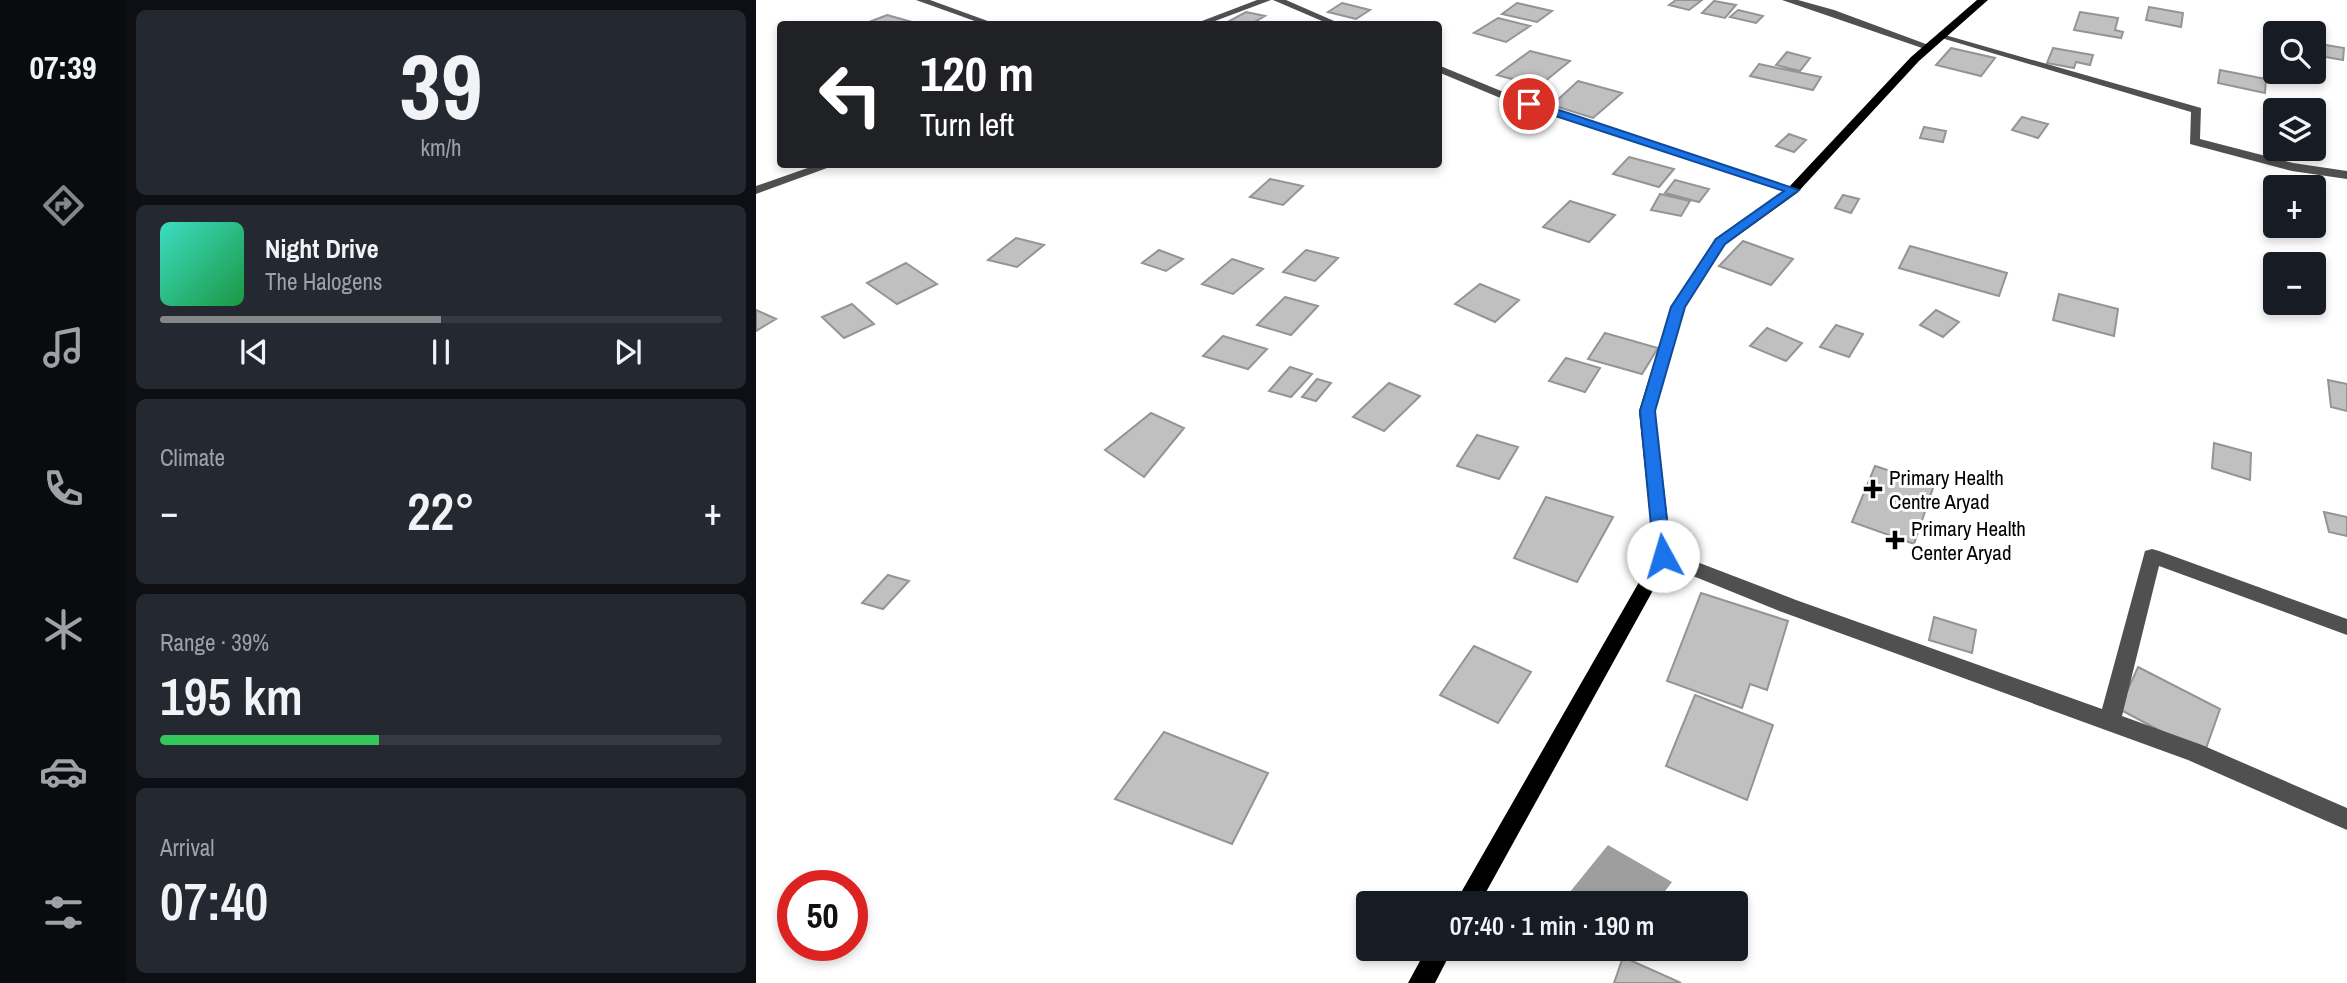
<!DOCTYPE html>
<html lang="en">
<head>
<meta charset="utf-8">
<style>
  body { margin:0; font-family:"Archivo Narrow",sans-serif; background:#242831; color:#f1f3f6; height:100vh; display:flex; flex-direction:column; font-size:26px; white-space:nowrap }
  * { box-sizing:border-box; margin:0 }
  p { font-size:23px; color:#9ea1a6 }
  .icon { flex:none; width:38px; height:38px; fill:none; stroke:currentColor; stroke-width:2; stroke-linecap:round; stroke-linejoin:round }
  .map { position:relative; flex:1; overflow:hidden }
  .sheet { display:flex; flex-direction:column; gap:10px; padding:10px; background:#0d0f14; width:630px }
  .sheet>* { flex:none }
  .banner { position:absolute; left:21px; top:21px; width:665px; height:147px; border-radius:7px; box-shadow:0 4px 10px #0003; background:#202124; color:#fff; overflow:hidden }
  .tools { position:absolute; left:1507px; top:21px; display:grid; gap:14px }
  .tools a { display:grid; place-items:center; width:63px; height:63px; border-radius:7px; background:#171b24; box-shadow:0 4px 10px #0003; font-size:35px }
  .speed { position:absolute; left:21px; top:870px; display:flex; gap:14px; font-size:35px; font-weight:700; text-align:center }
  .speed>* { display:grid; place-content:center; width:91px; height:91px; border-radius:50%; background:#171b24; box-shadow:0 4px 10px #0003; line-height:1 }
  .speed .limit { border:10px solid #d22; background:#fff; color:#111 }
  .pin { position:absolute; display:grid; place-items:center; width:60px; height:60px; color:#fff; margin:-30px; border:4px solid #fff; border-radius:50%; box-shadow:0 2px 7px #0007 }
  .me { position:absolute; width:77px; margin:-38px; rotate:354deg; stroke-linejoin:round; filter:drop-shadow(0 0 5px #0008) }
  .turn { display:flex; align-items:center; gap:24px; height:147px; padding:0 28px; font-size:32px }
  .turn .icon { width:91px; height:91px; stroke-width:2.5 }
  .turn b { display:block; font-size:49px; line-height:60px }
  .big { font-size:52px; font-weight:600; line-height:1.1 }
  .sheet .card { flex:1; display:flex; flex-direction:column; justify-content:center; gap:10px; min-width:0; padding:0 24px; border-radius:10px; background:#242831 }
  .sheet .dial { align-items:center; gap:0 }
  .dial b { font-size:91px; line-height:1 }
  .song { display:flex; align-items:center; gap:21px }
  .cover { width:84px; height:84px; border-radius:10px; background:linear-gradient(135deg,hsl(170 70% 55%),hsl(140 70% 35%)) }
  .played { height:7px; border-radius:4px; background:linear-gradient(90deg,#858687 50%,#363941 50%) }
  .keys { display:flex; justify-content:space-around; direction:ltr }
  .heat { display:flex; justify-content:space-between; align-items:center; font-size:38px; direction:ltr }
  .charge { height:10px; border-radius:5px; background:linear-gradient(90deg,#34c759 39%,#363941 0) }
  .trip { position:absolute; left:600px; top:891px; width:392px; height:70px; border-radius:7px; background:#171b24; box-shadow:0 4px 10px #0003; font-weight:600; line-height:70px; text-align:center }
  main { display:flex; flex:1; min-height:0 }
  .tabs { display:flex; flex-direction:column; width:126px; justify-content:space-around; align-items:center; background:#090b0e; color:#9ea1a6 }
  .tabs .icon { width:49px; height:49px }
  .tabs .active { color:#858687 }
  .tabs b { font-size:32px; color:#f1f3f6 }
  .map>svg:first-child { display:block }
  .water { fill:#9e9e9e }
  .building { fill:#c0c0c0; stroke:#949494; stroke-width:2 }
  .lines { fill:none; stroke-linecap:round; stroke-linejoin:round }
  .minor { fill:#505050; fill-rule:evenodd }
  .major { fill:#000; fill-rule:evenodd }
  .route { fill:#1a73e8; stroke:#114b97; stroke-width:2 }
  .poi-dot { fill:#000; stroke:#fff; stroke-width:2.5 }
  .labels { text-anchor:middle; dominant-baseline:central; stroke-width:6; stroke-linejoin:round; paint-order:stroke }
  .poi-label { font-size:21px; fill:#000; stroke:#fff; text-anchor:start }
</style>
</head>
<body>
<main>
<nav class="tabs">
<b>07:39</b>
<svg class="icon active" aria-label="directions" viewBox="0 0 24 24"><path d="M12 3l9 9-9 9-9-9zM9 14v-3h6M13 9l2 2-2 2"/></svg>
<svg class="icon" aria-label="music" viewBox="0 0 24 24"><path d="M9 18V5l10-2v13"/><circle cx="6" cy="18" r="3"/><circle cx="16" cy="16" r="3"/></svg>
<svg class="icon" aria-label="phone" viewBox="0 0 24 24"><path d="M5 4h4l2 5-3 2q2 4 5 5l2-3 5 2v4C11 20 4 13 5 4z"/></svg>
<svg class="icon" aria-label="climate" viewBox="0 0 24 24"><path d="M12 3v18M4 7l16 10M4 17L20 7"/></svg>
<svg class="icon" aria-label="car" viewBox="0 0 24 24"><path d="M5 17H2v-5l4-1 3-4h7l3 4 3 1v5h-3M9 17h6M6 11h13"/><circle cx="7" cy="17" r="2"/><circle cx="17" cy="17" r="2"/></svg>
<svg class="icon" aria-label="filters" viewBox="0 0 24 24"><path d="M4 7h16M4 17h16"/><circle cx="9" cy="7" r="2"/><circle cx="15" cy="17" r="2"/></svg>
</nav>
<section class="sheet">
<div class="card dial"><b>39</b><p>km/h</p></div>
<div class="card">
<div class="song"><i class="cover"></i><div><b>Night Drive</b><p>The Halogens</p></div></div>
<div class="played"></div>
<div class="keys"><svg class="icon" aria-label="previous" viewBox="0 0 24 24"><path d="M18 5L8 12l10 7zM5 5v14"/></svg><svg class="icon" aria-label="pause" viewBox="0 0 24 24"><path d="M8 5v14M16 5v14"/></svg><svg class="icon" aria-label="next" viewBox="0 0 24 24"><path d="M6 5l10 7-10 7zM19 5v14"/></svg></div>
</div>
<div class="card"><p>Climate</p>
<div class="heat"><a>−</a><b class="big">22°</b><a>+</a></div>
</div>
<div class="card"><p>Range · 39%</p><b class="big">195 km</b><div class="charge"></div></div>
<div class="card"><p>Arrival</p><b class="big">07:40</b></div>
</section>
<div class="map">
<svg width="1591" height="983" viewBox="0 0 1591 983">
  <rect width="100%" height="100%" fill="#fff"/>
  <!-- water -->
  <path class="water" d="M852,845L916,882L900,903H805Z"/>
  <!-- building -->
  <path class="building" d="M920,0H946L933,10L913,5Z
    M958,1L980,5L969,18L946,13Z
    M586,3L614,10L600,19L572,12Z
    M761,3L796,11L781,22L746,14Z
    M1393,7L1427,13L1425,27L1390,20Z
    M982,10L1007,16L1000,23L974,17Z
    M490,12L509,16L495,24H468Z
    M1324,12L1362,18L1359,30L1367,32L1365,38L1318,30Z
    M131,15L156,22L108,24Z
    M742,18L774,26L750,42L718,33Z
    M1558,43L1588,48L1587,60L1558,55Z
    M1195,48L1239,58L1225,76L1180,65Z
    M1297,48L1337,55L1334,65L1320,62L1318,68L1291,63Z
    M774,51L814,61L783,86L741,75Z
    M1031,52L1054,58L1044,71L1020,65Z
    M1003,64L1065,77L1057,90L994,76Z
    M1464,70L1510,79L1509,93L1462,83Z
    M822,81L866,93L837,118L796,105Z
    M1266,117L1292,124L1282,138L1256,130Z
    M1168,127L1190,131L1187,142L1164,138Z
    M1033,134L1050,140L1038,152L1020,146Z
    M873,157L918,169L903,187L857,174Z
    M514,179L547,186L527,205L494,197Z
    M919,180L953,189L943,202L909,193Z
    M904,194L934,201L925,216L895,210Z
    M1087,195L1103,199L1095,213L1079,208Z
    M814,201L859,215L833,242L787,227Z
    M260,238L288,245L261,267L232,260Z
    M987,241L1037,259L1015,285L963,266Z
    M1154,246L1251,273L1243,296L1143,268Z
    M403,250L427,259L410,271L386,263Z
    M550,250L582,258L559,281L527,272Z
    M476,259L507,269L477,294L446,284Z
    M150,263L181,284L141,304L111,283Z
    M724,284L763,300L739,322L699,304Z
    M1303,294L1362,309L1358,336L1297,320Z
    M529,297L562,306L535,335L501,325Z
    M96,304L118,324L88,338L66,317Z
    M0,310L20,319L0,331Z
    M1180,310L1203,322L1187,337L1164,325Z
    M1080,325L1107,334L1093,357L1064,347Z
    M1011,328L1046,343L1030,361L994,346Z
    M849,333L902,348L886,374L832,359Z
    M467,336L511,349L492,369L447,356Z
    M810,358L844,368L829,392L793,381Z
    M534,367L556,374L535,397L513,391Z
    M561,379L575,383L560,401L546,397Z
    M1572,380L1591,384V411L1575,407Z
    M633,383L664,396L628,431L597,417Z
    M395,413L428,428L388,477L349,450Z
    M721,435L762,447L743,479L701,466Z
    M1458,443L1495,453L1494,480L1456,468Z
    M1119,466L1178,485L1158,544L1096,522Z
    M790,497L857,517L821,582L758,558Z
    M1568,512L1591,517V536L1573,532Z
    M132,575L153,581L127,609L106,603Z
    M945,593L1032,621L1011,690L994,684L986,708L911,681Z
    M1178,617L1220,630L1216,653L1173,640Z
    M718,646L775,672L742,723L684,695Z
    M1382,667L1464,709L1448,754L1363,709Z
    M939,695L1017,725L991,800L910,766Z
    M408,732L512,773L476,844L359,799Z
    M867,957L925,983H858Z"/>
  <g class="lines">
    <!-- minor -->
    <path class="minor" d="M160,0H174L240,24H227Z
      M501,0H515L451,24H438Z
      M517,0H530L585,24H573Z
      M1026,0H1042L1078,10L1178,47L1169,49Z
      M1182,33L1445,108L1444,139L1537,163L1591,171V179L1536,171L1434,144L1435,112L1182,37Z
      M682,65L750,93L1043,190L1041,193H1033L742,97L682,72Z
      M63,164H82L0,194V186Z
      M907,549L1040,600L1346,709L1389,551L1396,549L1403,551L1591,619V635L1403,566L1366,716L1446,745L1591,808V830L1432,760L1026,612L900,561L898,556L900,551Z"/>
    <!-- major -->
    <path class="major" d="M1221,0H1232L1163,61L1041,193L969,245L929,307L899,411L916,556L724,903H699L898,556L883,411L915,307L959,239L1033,187L1155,57Z
      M671,948H697L679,983H652Z"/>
  </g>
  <!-- route -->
  <path class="route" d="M769,101H776L1043,190L969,244L929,307L899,411L915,556L913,561H901L898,556L884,411L915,307L960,239L1028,191L769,106Z"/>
  <!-- markers -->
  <g class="poi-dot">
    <path d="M1113.5 478.5h7v7h7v7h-7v7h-7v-7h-7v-7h7z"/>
    <path d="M1135.5 529.5h7v7h7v7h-7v7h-7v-7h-7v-7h7z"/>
  </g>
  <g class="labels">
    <!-- poi labels -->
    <g class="poi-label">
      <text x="1133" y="477">Primary Health<tspan x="1133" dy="24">Centre Aryad</tspan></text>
      <text x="1155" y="528">Primary Health<tspan x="1155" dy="24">Center Aryad</tspan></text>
    </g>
  </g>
</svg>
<div class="tools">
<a><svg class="icon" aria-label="search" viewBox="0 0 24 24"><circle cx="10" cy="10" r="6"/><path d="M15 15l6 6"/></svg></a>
<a><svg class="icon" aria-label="layers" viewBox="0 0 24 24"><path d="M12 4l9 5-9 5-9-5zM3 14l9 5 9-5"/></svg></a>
<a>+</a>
<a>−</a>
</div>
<div class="speed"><div class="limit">50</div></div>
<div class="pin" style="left:773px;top:104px;background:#d93025"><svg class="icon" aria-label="arrive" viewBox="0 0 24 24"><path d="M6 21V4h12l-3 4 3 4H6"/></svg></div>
<svg class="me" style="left:907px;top:556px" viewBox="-20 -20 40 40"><circle r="19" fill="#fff"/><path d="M0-13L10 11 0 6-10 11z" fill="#1a73e8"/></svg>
<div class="trip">07:40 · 1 min · 190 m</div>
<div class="banner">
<div class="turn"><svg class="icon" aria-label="left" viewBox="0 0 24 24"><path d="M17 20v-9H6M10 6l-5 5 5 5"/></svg><div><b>120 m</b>Turn left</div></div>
</div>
</div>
</main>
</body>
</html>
